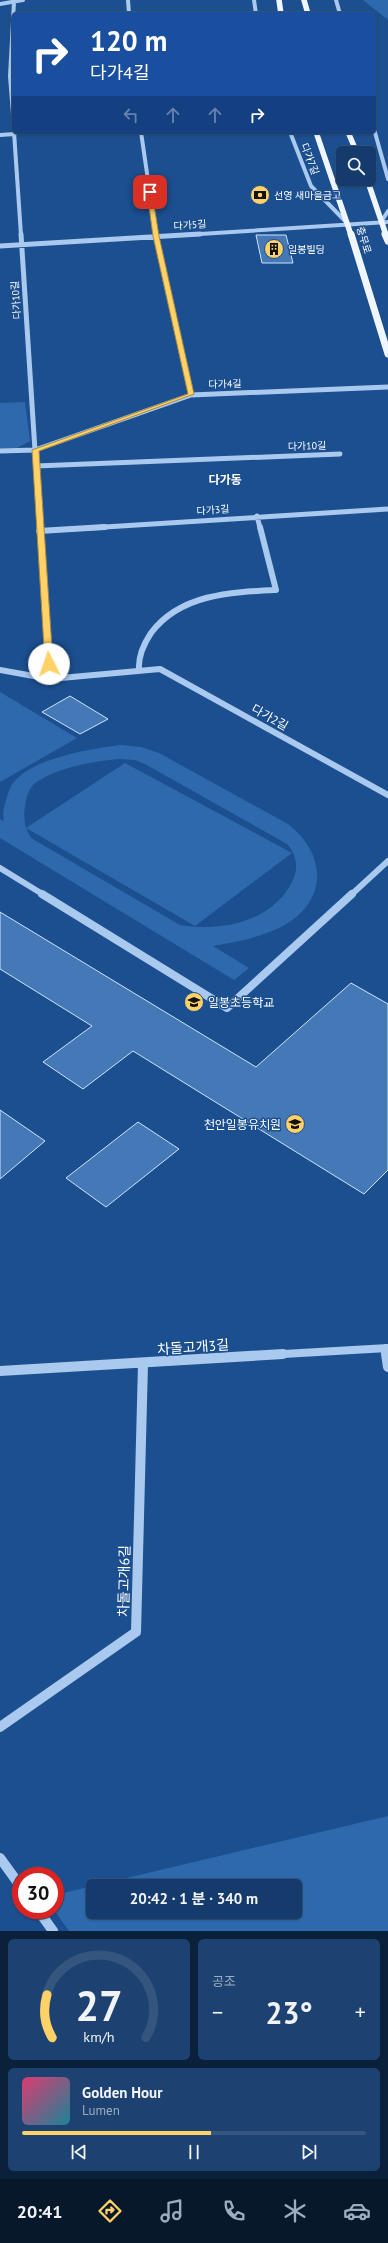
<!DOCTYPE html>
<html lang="ko">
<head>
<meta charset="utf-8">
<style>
  body { margin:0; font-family:"PT Sans","Noto Sans KR",sans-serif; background:#1d4271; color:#f1f3f6; height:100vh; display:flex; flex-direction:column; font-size:15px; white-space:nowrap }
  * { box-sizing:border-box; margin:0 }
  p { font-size:13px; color:#9dadc1 }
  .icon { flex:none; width:22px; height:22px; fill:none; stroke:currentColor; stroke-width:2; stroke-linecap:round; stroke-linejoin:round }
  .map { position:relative; height:1931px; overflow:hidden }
  .side { display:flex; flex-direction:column; gap:8px; padding:8px; background:#0b203b; flex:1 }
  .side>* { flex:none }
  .hud { position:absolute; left:12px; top:12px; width:364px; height:122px; border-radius:6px; box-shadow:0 1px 3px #0004,0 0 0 1px #33557e; background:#1a4fa0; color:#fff; overflow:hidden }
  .tools { position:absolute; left:336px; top:146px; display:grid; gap:8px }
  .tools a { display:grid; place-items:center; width:40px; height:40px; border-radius:6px; background:#143b6b; box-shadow:0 1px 3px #0004,0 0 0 1px #33557e; font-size:20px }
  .speed { position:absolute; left:12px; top:1867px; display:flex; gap:8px; font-size:20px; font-weight:700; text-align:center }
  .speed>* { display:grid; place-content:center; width:52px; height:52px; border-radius:50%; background:#143b6b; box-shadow:0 1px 3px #0004,0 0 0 1px #33557e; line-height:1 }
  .speed .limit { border:6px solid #d22; background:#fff; color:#111 }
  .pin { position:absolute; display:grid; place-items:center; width:34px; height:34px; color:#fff; margin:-17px; border-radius:8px; box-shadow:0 2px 6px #0006 }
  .me { position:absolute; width:44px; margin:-22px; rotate:356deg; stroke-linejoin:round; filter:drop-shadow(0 0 3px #0008) }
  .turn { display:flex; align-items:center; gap:14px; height:84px; padding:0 12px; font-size:18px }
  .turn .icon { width:52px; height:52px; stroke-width:2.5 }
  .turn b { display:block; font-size:28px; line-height:34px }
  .lanes { display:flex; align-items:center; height:38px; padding:0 12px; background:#0003; justify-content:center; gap:20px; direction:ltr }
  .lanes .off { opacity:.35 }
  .big { font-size:30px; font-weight:700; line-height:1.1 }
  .side .card { flex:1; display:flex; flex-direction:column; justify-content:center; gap:6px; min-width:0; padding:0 14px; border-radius:6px; background:#1d4271 }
  .side .dial { align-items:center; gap:0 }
  .dial svg { height:104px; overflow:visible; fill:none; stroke:#33557e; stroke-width:7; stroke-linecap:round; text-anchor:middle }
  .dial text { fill:#f1f3f6; stroke:none }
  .song { display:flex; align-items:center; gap:12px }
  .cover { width:48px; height:48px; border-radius:6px; background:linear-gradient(135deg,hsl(340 70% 55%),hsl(190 70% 35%)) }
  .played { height:4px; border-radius:2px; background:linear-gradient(90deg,#ffd166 55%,#33557e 55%) }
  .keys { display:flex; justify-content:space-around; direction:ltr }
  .heat { display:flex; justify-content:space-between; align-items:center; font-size:22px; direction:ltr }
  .side .tiles { flex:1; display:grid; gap:8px; grid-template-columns:1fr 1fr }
  .card:last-child { grid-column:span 2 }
  .trip { position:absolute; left:86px; top:1879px; width:216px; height:40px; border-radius:6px; background:#143b6b; box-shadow:0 1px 3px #0004,0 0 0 1px #33557e; font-weight:700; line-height:40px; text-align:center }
  .tab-bar { display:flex; height:64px; justify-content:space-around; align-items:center; background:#08182b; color:#9dadc1 }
  .tab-bar .icon { width:28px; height:28px }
  .tab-bar .selected { color:#ffd166 }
  .tab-bar b { font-size:18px; color:#f1f3f6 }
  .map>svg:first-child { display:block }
  .green { fill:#2e69ad; fill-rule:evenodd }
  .building { fill:#4478b7; stroke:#cfe3fa }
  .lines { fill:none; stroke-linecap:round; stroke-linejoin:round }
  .minor-far4 { stroke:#a9c9ee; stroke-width:4 }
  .minor-far3 { stroke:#a9c9ee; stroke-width:5 }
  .minor-far2 { stroke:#a9c9ee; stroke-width:6 }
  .minor-far1 { stroke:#a9c9ee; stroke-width:8 }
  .minor { stroke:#a9c9ee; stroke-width:10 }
  .major-far1 { stroke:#f0f6ff; stroke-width:5.5 }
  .major { stroke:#f0f6ff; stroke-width:7 }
  .route { fill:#ffd166; stroke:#a68842 }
  .labels { text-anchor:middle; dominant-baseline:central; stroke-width:3; stroke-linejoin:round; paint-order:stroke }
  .far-street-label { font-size:10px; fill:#fff; stroke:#1b4f8f }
  .far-poi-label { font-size:10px; fill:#fff; stroke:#1b4f8f; text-anchor:start }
  .far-quarter-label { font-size:12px; font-weight:bold; fill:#fff; stroke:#1b4f8f }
  .street-label { font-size:12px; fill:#fff; stroke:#1b4f8f }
  .poi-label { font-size:12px; fill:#fff; stroke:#1b4f8f; text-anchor:start }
  .near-street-label { font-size:14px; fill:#fff; stroke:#1b4f8f }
</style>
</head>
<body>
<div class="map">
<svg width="388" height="1931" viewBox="0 0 388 1931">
  <rect width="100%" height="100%" fill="#1b4f8f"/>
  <!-- green -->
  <path class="green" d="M363,0H388V20Z
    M25,402L30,441L17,448L0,449V403Z
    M0,692L77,738L0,782Z
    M120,745L141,747L159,753L288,824C328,855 328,903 281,927C259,938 236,942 213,946L249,968L234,980L0,838V819L4,821C2,814 4,807 6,800C8,794 10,787 13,783C32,758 91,749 120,745ZM119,759L135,760L145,764L287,844C296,854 299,867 293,880C273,922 222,932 180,925L31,838C25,828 23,819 25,806C26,799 28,790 34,784C54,768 95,761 119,759Z
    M125,763L292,853L195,926L26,828Z
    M388,1816V1931H69L54,1910L55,1895L93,1886V1912H295V1886H93Z"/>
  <!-- building -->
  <path class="building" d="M256,235H286L293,263H262Z
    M70,696L108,719L80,734L42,712Z
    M0,912L256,1067L351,983L388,1004V1170L364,1194L133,1051L83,1089L43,1062L92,1026L0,969Z
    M0,1110L45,1141L0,1179Z
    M138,1122L179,1149L106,1207L66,1178Z"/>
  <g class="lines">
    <!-- minor-far4 -->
    <path class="minor-far4" d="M128,0L129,14
      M254,0L256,14
      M336,0L340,14
      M14,2L10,76L14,127
      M0,4L23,0
      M374,129L388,179
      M14,132L21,235
      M141,132L156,235
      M290,132L311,186L348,224
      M0,135L15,134
      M381,222L388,211
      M184,235L388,222"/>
    <!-- minor-far3 -->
    <path class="minor-far3" d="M21,234L40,528
      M156,234L191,395
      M0,246L200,234
      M0,451L35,450L191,395L388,387
      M36,466L340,454
      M257,516L260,528
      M89,528L388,509"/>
    <!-- minor-far2 -->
    <path class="minor-far2" d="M40,527L50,679
      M39,531L105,527
      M0,670L50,679L160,669L388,795
      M139,670C138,656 143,645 151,633C180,594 231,592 276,590L260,527
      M0,868L44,895
      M351,895L388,861"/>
    <!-- minor-far1 -->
    <path class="minor-far1" d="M42,894L227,1008L352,894
      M385,1348L386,1355
      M266,1355L388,1348"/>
    <!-- minor -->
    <path class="minor" d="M386,1354L388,1367
      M0,1371L283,1354
      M0,1727L136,1632L143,1364
      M0,1858L21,1887
      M38,1910L53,1931"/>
    <!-- major-far1 -->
    <path class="major-far1" d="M279,0L281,14
      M304,0L308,14
      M316,132L351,235
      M348,132L357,153
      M367,179L386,235"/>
    <!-- major -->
    <path class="major" d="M351,234L388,354
      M385,234L388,241"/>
  </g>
  <!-- route -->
  <path class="route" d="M150,190L152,192L159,236L194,394L39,451L53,664L49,666L45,664L32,450L188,394L153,236L147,192Z"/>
  <!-- icons -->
  <defs>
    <symbol id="bank-disc" viewBox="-11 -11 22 22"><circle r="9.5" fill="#ffd166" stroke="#1b4f8f"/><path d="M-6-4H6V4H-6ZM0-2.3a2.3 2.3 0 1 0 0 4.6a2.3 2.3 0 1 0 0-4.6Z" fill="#111"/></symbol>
    <symbol id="building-disc" viewBox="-11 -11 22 22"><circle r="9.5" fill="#ffd166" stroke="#1b4f8f"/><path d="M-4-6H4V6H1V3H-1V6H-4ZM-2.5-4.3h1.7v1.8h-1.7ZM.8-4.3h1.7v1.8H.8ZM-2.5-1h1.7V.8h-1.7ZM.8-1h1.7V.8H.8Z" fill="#111"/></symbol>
    <symbol id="school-disc" viewBox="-11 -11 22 22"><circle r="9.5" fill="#ffd166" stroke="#1b4f8f"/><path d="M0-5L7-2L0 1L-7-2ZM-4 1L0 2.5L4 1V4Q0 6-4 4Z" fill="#111"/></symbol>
  </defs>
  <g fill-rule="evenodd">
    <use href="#bank-disc" x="249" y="184" width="22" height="22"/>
    <use href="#building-disc" x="263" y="238" width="22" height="22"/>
    <use href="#school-disc" x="183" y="991" width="22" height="22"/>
    <use href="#school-disc" x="284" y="1113" width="22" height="22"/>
  </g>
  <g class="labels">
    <!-- far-street labels -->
    <g class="far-street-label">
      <text transform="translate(310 159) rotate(69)">다가7길</text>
      <text transform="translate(190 225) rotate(-4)">다가5길</text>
      <text transform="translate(364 240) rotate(73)">충무로</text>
      <text transform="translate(16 300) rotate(-94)">다가10길</text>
      <text transform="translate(225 384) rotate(-2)">다가4길</text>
      <text transform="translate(307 446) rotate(-2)">다가10길</text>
      <text transform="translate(213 510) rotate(-4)">다가3길</text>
    </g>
    <!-- far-poi labels -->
    <g class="far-poi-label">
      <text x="274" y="195">선영 새마을금고</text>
      <text x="288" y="249">일봉빌딩</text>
    </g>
    <!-- far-quarter labels -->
    <g class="far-quarter-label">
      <text x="225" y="479">다가동</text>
    </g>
    <!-- street labels -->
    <g class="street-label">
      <text transform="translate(270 717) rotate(29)">다가2길</text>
    </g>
    <!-- poi labels -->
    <g class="poi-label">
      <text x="208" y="1002">일봉초등학교</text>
      <text x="281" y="1124" text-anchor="end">천안일봉유치원</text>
    </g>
    <!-- near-street labels -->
    <g class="near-street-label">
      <text transform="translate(193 1347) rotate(-4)">차돌고개3길</text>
      <text transform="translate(124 1581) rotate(-89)">차돌고개6길</text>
    </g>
  </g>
</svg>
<div class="tools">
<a><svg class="icon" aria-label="search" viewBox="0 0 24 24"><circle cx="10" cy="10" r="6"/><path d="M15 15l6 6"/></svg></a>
</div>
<div class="speed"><div class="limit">30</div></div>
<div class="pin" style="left:150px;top:192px;background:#d93025"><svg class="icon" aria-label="arrive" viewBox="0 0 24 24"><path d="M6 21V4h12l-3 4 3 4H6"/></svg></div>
<svg class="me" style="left:49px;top:664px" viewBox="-20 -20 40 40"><circle r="19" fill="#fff"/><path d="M0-13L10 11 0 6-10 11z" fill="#ffd166"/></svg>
<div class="trip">20:42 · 1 분 · 340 m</div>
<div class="hud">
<div class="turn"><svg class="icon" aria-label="right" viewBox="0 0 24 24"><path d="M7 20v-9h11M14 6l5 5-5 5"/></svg><div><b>120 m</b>다가4길</div></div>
<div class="lanes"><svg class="icon off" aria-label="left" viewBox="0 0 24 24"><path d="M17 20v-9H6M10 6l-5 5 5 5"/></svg><svg class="icon off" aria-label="ahead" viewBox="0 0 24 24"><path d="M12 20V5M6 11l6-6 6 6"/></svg><svg class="icon off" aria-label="ahead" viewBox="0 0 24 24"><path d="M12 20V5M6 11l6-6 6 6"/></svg><svg class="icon" aria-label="right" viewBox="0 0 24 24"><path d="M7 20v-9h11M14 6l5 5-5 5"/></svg></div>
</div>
</div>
<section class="side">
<div class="tiles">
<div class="card dial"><svg viewBox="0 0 100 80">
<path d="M14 69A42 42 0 1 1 86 69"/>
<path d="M14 69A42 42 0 0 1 10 36" stroke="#ffd166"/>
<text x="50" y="56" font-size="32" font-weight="700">27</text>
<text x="50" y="72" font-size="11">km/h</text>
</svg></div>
<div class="card"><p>공조</p>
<div class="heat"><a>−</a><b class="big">23°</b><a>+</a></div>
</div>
<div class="card">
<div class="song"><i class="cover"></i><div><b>Golden Hour</b><p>Lumen</p></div></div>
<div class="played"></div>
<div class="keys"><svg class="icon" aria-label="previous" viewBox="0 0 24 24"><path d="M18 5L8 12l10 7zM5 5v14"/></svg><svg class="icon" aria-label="pause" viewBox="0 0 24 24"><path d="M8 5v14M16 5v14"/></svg><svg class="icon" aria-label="next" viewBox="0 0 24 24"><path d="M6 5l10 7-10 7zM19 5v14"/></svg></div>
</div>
</div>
</section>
<nav class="tab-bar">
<b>20:41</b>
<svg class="icon selected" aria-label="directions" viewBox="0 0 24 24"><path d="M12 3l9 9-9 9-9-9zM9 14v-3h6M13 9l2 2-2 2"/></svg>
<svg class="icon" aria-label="music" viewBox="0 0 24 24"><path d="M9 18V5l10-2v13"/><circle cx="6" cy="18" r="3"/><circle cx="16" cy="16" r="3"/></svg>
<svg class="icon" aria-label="phone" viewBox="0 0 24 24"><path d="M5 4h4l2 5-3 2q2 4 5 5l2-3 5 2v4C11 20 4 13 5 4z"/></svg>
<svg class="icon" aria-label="climate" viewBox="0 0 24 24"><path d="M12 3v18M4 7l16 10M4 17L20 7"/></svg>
<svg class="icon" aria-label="car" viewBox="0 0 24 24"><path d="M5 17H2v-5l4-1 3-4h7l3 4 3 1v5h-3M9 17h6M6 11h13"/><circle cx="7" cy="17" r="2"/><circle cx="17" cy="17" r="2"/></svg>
</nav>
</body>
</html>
